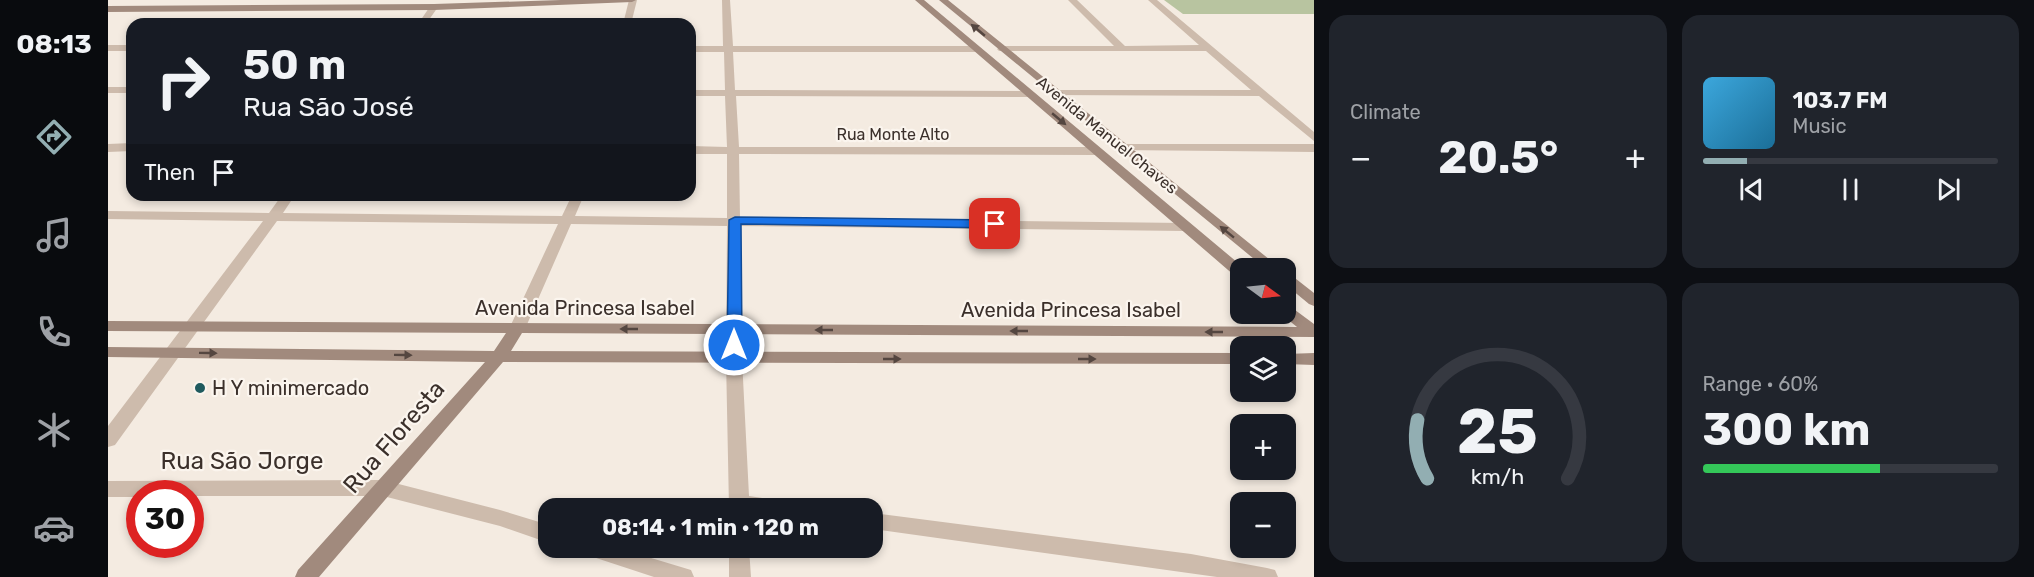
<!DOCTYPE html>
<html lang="en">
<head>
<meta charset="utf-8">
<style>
  body { margin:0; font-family:Rubik,sans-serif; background:#20242c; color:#f1f3f6; height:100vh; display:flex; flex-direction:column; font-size:22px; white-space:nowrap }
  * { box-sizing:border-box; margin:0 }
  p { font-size:20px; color:#9ea1a6 }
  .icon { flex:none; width:33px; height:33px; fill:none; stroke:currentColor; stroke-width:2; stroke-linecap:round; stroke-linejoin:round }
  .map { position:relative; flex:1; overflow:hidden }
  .panel { display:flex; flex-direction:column; gap:15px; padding:15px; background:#0d0f14; width:720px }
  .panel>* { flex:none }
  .guide { position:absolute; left:18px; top:18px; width:570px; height:183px; border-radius:18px; box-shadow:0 3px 9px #0003; background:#171b24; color:#f1f3f6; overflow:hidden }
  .needle { width:39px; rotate:105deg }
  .tools { position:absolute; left:1122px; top:258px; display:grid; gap:12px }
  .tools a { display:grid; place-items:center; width:66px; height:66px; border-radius:12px; background:#171b24; box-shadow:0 3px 9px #0003; font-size:30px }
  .speed { position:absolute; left:18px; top:480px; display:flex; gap:12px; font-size:30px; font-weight:700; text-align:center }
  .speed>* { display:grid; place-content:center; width:78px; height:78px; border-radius:50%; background:#171b24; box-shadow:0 3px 9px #0003; line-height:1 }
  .speed .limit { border:9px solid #d22; background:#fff; color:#111 }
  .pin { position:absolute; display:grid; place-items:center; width:51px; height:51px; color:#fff; margin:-26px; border-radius:12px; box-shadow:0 3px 9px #0006 }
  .me { position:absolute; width:66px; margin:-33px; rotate:0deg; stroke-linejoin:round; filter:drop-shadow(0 0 4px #0008) }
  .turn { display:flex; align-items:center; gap:21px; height:126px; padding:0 18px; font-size:27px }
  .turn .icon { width:78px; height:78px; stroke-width:2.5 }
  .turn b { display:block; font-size:42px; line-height:51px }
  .then { display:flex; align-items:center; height:57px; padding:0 18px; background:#0003; gap:12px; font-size:22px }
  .big { font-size:45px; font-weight:700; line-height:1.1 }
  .panel .card { flex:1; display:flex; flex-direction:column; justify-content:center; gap:9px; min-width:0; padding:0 21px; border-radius:18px; background:#20242c }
  .panel .dial { align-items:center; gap:0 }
  .dial svg { height:156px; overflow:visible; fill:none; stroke:#363941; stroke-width:7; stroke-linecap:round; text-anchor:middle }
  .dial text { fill:#f1f3f6; stroke:none }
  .song { display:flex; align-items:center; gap:18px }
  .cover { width:72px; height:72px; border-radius:9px; background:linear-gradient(135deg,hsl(200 70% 55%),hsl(200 70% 35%)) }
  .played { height:6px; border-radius:3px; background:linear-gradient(90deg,#92aeb2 15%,#363941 15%) }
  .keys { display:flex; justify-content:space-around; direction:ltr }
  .heat { display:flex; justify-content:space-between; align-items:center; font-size:33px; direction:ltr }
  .charge { height:9px; border-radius:4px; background:linear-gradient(90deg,#34c759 60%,#363941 0) }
  .panel .tiles { flex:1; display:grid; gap:15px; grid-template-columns:repeat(2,1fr) }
  .trip { position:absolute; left:430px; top:498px; width:345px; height:60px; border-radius:18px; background:#171b24; box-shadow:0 3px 9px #0003; font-weight:700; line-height:60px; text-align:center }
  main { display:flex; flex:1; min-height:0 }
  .tabs { display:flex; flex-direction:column; width:108px; justify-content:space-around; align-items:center; background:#090b0e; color:#9ea1a6 }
  .tabs .icon { width:42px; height:42px }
  .tabs .on { color:#92aeb2 }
  .tabs b { font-size:27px; color:#f1f3f6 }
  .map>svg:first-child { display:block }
  .green { fill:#b8c4a0 }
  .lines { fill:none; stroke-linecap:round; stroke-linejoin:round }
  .street { fill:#cdbbac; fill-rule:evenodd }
  .secondary { fill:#a18a7d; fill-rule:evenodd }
  .oneway { fill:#544640 }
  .route { fill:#1a73e8; stroke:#114b97; stroke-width:1.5 }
  .poi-dot { fill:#1f5a5e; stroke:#fbf5ee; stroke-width:2 }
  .labels { text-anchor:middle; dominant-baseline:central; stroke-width:4.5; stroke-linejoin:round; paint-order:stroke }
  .far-street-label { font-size:16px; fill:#3b302b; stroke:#fbf5ee }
  .street-label { font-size:20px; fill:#3b302b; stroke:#fbf5ee }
  .poi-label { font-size:20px; fill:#3b302b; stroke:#fbf5ee; text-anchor:start }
  .near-street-label { font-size:24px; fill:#3b302b; stroke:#fbf5ee }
</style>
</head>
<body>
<main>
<nav class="tabs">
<b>08:13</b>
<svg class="icon on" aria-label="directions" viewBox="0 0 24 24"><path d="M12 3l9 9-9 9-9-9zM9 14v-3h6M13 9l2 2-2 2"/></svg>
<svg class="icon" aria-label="music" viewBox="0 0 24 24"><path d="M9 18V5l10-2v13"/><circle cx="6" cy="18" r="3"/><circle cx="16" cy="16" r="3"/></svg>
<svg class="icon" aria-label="phone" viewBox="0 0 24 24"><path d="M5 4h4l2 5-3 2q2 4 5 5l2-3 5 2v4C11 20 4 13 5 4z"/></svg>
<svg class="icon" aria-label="climate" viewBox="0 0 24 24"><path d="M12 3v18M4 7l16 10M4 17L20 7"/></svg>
<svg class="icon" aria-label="car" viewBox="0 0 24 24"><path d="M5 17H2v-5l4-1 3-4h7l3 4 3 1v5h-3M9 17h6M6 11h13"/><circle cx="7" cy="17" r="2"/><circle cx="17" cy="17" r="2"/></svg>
</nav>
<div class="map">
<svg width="1206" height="577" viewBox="0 0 1206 577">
  <rect width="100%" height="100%" fill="#f4ebe1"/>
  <!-- green -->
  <path class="green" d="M1056,0H1206V14H1075Z"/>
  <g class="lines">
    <!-- street -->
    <path class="street" d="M521,0H529L523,24H515Z
      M614,0H622L625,46H869L874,49L869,52H625L627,90L921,91L926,94L921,97L628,96L631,147H989L995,151L989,155L631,154L632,218L1076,223L1083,227L1076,231L632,226L634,359L641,496L679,502L682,508H621L618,359L619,226L463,224L417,329L409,334L401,329L450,224L169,221L7,445L0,447V426L155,221L0,219V211L161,213L174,195H187L175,213L454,216L464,195H476L467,216L619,218V154H582V146L619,147L617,96H582V90H617L616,52H582V46H615Z
      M960,0H969L1017,46L1091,45L1040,0H1049L1206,132V141L1151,96L942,95L941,93L946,90H1143L1098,51H891L889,49L894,46H1006Z
      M323,5L330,7L318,24H310Z
      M0,45H24V51H0Z
      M0,87H24V93H0Z
      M24,143V151L0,152V144Z
      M1014,144H1206V152L1010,150V146Z
      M275,480L392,510L441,525V543L392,526L275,496H82V494H32V497H0V481Z
      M765,513L1083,554L1159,568L1167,570L1170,577H1109L765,529Z
      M473,548H510L583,570L586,577H546L476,554Z
      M621,548H641L643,577H621Z"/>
    <!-- secondary -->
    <path class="secondary" d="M453,0H528L524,2L326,10L0,12V6L326,4Z
      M807,0H816L1136,268H1132V277L1127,276Z
      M831,0H840L1172,268H1157Z
      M1178,274L1183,275L1206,293V306L1201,304L1178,285Z
      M1178,305L1183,307L1206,324V337L414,333L403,351L1132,353V364L395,362L211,577H187L190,570L377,362L0,357V347L386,351L398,333L0,331V321L1189,327L1173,314H1178Z
      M1206,353V365L1178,364V354Z"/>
  </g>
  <!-- one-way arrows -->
  <defs><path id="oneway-solid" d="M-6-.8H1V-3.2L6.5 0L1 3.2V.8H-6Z" transform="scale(1.5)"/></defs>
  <g class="oneway">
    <use href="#oneway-solid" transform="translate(870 30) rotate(-140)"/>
    <use href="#oneway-solid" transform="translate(951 119) rotate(40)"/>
    <use href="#oneway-solid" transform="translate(1119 232) rotate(-141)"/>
    <use href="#oneway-solid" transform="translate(521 329) rotate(-180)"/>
    <use href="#oneway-solid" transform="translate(716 330) rotate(-180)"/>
    <use href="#oneway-solid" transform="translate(911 331) rotate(-180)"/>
    <use href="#oneway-solid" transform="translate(1106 332) rotate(-180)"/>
    <use href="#oneway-solid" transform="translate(100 353) rotate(1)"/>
    <use href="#oneway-solid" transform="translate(295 355) rotate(1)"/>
    <use href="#oneway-solid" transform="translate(784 359)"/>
    <use href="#oneway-solid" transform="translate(979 359)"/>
  </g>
  <!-- route -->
  <path class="route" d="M627,217L887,220L893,224L887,228L633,224L634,345L626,349L619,345L621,220Z"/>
  <!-- markers -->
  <circle class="poi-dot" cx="92" cy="388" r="6"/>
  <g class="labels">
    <!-- far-street labels -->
    <g class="far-street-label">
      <text x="785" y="134">Rua Monte Alto</text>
      <text transform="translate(999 135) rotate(39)">Avenida Manuel Chaves</text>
    </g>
    <!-- street labels -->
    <g class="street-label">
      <text x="477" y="308">Avenida Princesa Isabel</text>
      <text x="963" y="310">Avenida Princesa Isabel</text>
    </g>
    <!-- poi labels -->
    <g class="poi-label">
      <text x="104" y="388">H Y minimercado</text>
    </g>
    <!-- near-street labels -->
    <g class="near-street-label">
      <text transform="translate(286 437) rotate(-49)">Rua Floresta</text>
      <text x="134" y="461">Rua São Jorge</text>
    </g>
  </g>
</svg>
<div class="tools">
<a><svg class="needle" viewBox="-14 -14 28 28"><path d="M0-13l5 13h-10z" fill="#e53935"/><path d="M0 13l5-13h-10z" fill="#9ea1a6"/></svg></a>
<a><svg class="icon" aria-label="layers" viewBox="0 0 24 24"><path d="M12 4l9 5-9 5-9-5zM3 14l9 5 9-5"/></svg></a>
<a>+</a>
<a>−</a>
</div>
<div class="speed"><div class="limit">30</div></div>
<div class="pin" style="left:887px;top:224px;background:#d93025"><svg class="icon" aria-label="arrive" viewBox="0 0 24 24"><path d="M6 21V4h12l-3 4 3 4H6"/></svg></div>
<svg class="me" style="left:626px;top:345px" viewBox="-20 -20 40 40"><circle r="17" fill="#1a73e8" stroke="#fff" stroke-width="3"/><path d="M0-11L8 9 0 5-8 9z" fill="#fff"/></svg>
<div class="trip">08:14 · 1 min · 120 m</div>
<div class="guide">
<div class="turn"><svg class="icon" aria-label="right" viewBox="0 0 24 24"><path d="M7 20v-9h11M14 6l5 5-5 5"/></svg><div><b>50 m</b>Rua São José</div></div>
<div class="then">Then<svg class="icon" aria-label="arrive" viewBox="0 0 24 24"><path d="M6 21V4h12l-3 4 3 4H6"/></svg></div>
</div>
</div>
<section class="panel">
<div class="tiles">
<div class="card"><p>Climate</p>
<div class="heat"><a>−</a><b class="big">20.5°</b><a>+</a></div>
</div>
<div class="card">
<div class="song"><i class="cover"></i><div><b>103.7 FM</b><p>Music</p></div></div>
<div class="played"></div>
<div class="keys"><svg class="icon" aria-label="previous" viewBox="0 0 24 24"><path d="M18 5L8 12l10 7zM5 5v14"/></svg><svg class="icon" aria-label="pause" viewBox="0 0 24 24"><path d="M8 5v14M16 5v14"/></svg><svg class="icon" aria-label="next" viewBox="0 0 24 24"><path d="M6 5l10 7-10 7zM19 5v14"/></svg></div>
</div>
<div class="card dial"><svg viewBox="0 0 100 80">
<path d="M14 69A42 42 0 1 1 86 69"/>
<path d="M14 69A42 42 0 0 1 9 39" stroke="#92aeb2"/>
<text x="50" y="56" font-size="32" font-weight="700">25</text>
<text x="50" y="72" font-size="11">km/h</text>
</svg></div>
<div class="card"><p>Range · 60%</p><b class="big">300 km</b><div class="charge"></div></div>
</div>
</section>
</main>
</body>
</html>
